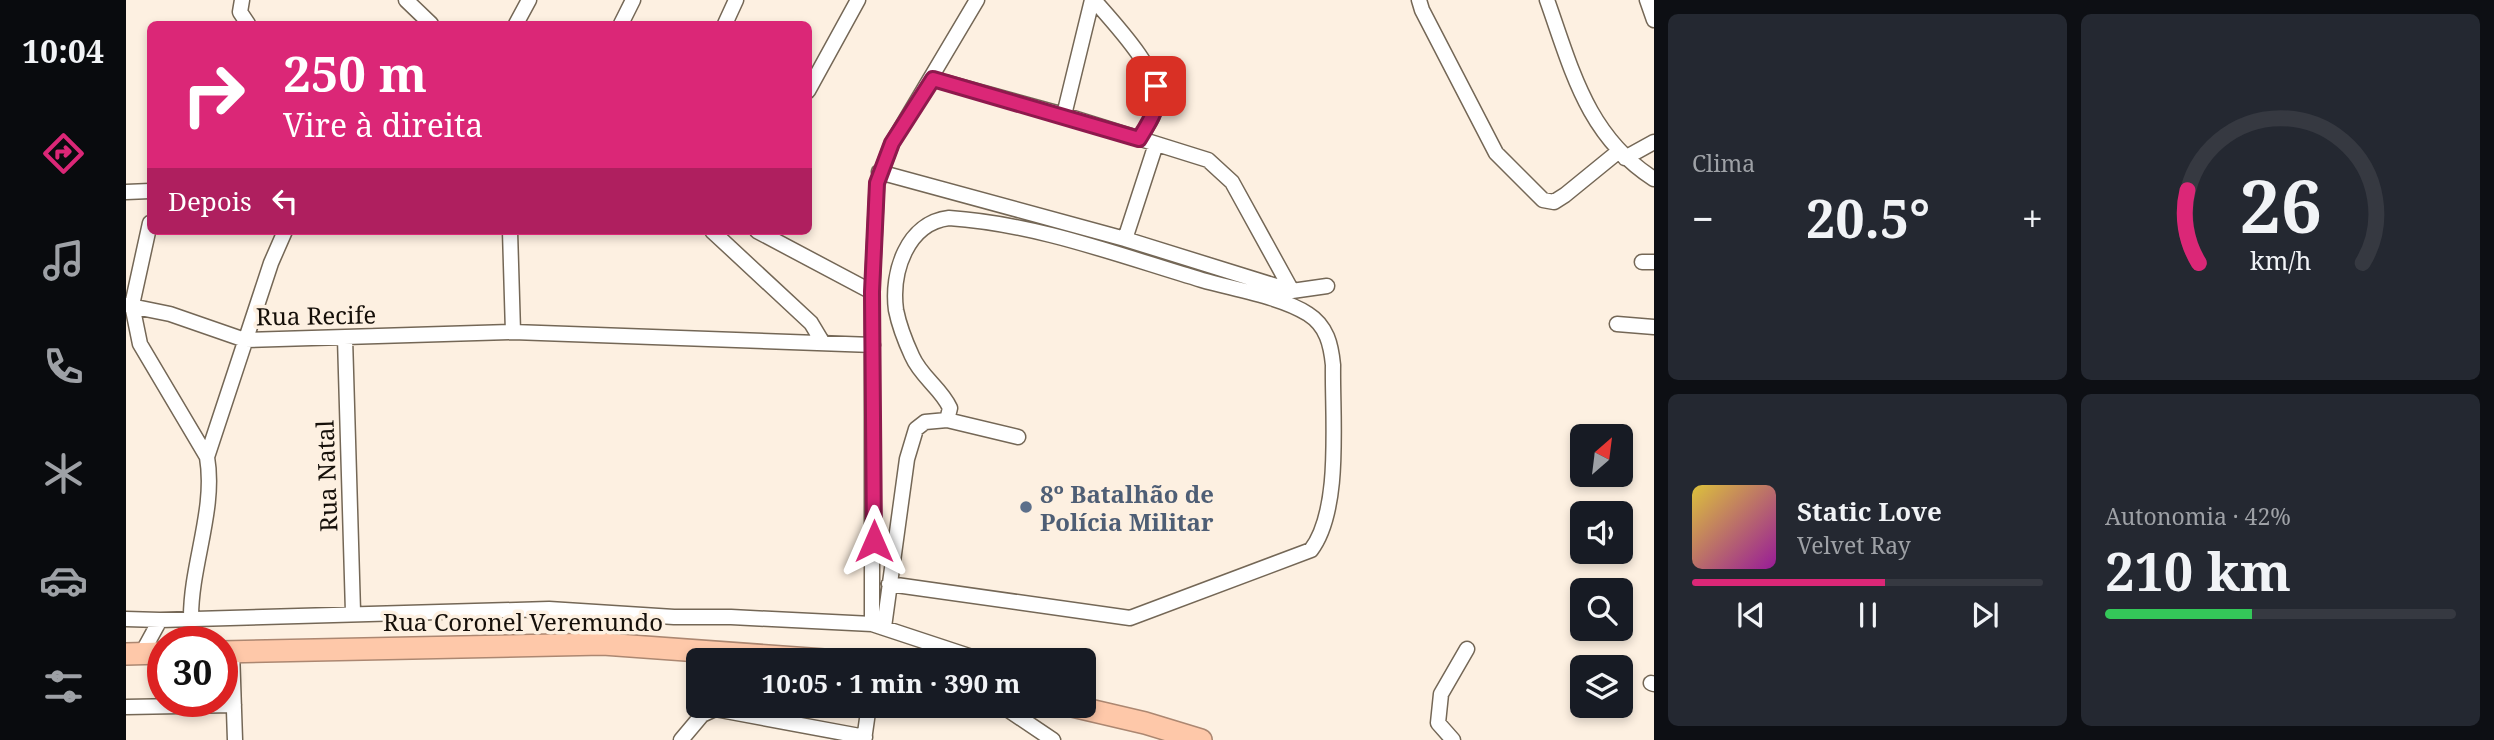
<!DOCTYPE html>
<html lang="pt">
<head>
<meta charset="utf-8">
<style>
  body { margin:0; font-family:"Noto Serif",serif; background:#242831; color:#f1f3f6; height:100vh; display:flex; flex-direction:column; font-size:26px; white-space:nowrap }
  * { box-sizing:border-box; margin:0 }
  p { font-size:23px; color:#9ea1a6 }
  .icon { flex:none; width:38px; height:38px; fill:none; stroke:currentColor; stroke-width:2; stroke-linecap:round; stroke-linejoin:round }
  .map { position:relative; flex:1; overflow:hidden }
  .details { display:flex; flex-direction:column; gap:14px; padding:14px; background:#0d0f14; width:840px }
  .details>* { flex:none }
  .banner { position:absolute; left:21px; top:21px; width:665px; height:214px; border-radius:10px; box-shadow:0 4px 10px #0003; background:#db2777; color:#fff; overflow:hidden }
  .needle { width:46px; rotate:28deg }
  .buttons { position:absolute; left:1444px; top:424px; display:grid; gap:14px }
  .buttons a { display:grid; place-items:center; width:63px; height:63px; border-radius:10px; background:#171b24; box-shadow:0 4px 10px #0003; font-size:35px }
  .speed { position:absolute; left:21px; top:626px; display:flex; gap:14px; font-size:35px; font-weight:700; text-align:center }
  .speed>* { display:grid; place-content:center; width:91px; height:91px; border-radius:50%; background:#171b24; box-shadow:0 4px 10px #0003; line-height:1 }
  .speed .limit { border:10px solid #d22; background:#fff; color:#111 }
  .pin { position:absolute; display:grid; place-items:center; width:60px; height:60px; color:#fff; margin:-30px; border-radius:14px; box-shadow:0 4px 10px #0006 }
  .me { position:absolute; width:77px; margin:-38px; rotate:0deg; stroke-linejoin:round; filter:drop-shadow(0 0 5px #0008) }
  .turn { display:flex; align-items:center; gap:24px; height:147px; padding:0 21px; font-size:32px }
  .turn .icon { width:91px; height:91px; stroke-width:2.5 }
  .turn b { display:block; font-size:49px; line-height:60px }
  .then { display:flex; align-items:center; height:66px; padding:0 21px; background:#0003; gap:14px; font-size:26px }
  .big { font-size:52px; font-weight:700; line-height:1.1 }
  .details .card { flex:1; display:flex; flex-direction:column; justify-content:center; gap:10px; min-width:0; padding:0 24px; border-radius:10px; background:#242831 }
  .details .dial { align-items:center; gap:0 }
  .dial svg { height:182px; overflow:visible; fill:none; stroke:#363941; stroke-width:7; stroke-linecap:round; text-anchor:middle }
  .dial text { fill:#f1f3f6; stroke:none }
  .song { display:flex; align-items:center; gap:21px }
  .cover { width:84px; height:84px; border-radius:10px; background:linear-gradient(135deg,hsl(50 70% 55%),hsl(300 70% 35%)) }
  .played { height:7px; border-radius:4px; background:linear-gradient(90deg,#db2777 55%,#363941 55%) }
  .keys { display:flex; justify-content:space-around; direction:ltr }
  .heat { display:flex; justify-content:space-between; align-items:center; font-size:38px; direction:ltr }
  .charge { height:10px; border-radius:5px; background:linear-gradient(90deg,#34c759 42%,#363941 0) }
  .details .tiles { flex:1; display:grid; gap:14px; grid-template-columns:repeat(2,1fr) }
  .trip { position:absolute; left:560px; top:648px; width:410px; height:70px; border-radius:10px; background:#171b24; box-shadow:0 4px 10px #0003; font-weight:700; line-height:70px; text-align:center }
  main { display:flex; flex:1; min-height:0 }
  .menu { display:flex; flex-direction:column; width:126px; justify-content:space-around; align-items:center; background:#090b0e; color:#9ea1a6 }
  .menu .icon { width:49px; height:49px }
  .menu .on { color:#db2777 }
  .menu b { font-size:32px; color:#f1f3f6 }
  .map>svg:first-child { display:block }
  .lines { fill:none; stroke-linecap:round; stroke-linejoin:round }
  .minor-casing { stroke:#746756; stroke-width:17 }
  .highway-casing { stroke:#ac8771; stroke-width:24 }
  .minor { stroke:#fff; stroke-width:14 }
  .highway { stroke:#fec8a9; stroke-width:21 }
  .route-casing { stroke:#8e194d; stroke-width:18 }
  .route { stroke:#db2777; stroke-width:12 }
  .service-dot { fill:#5c6f8a; stroke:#fdf0e1; stroke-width:2.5 }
  .labels { text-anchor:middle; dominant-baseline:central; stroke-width:7; stroke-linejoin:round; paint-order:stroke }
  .street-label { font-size:24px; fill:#150f09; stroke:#fdf0e1 }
  .service-label { font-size:24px; font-weight:bold; fill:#4e5e75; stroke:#fdf0e1; text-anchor:start }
</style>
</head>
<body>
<main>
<nav class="menu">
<b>10:04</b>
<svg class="icon on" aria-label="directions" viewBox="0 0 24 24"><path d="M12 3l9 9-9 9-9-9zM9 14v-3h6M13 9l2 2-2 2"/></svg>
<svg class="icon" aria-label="music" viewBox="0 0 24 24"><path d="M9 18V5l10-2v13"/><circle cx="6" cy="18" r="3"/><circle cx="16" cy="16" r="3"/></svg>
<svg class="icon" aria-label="phone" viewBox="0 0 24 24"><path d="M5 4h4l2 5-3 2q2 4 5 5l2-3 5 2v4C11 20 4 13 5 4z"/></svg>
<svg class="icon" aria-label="climate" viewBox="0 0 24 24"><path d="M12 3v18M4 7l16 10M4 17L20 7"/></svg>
<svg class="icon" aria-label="car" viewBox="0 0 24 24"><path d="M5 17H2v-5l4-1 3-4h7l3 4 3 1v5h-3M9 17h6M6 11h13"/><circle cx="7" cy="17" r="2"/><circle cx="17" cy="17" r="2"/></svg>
<svg class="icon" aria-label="filters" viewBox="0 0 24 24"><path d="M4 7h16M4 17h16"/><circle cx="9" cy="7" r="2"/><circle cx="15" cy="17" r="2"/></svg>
</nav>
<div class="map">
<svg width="1528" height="740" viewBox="0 0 1528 740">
  <rect width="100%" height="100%" fill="#fdf0e1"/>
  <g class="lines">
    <defs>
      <path id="minor" d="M116,0L114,12L122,24
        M280,0L305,24
        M968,0C986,21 1035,72 1031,100C1030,115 1021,126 1013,139
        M1293,0L1296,10L1370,153L1417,200L1428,202L1439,195L1493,151
        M1421,0C1446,70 1461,136 1528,179
        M1521,0L1528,20
        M390,24L403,0
        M495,24L507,0
        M599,24L610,0
        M807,79L938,115L1082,160L1106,182L1166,291
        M682,91L732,0
        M938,115L966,0
        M1499,158L1528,142
        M753,172L999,239L1166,291L1201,286
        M0,192L24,191
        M24,223L6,305L14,344L81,457C90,509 65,564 65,617
        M586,231L685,323L697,343
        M631,231L746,292
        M999,239L1030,144
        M1516,262H1528
        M0,305L44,314L119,340L387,332L384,231
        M1491,324L1528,327
        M387,332L747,345
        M219,338L227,612
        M821,420L892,437
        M81,457L145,263L159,231
        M0,619L34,620
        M746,624V292L751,183L766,143L851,0
        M758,627L781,459L790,429L799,422L821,420L824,408C815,388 795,377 786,356C780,343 773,325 770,310C765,272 781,223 823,218C911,224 992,255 1076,280C1107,289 1156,297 1182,314C1201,326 1205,345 1207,365C1206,417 1216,509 1185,550L1004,618L763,584
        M106,651L109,740
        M16,653L34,620L423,609L548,617H605L746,624L855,660
        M1525,683L1528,684
        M875,705L927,740
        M0,707L108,705
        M555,740L576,715L589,709L739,737
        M738,740L743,705
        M1327,740L1312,723L1315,694L1341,649"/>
      <path id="highway" d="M96,652L477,644L698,660
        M0,654L37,653
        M942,705L1019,723L1075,740"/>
    </defs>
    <!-- minor casing -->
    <use href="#minor" class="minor-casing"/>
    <!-- highway casing -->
    <use href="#highway" class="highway-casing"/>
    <!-- minor -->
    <use href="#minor" class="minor"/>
    <!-- highway -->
    <use href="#highway" class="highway"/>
  </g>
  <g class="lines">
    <defs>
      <path id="route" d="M748,541L746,292L751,183L766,143L807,79L1013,139C1024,121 1034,107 1030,86"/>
    </defs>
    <!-- route casing -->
    <use href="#route" class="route-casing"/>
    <!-- route -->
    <use href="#route" class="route"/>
  </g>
  <!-- markers -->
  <circle class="service-dot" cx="900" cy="507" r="7"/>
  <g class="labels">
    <!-- street labels -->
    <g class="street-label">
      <text transform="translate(190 315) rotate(-1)">Rua Recife</text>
      <text transform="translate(200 476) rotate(-92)">Rua Natal</text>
      <text x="397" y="621">Rua Coronel Veremundo</text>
    </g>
    <!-- service labels -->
    <g class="service-label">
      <text x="914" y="493">8º Batalhão de<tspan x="914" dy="28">Polícia Militar</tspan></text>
    </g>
  </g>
</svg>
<div class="buttons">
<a><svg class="needle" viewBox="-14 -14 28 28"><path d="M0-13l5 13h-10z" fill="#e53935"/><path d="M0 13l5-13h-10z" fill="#9ea1a6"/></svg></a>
<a><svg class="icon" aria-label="sound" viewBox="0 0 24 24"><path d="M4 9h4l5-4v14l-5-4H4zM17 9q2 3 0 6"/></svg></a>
<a><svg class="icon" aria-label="search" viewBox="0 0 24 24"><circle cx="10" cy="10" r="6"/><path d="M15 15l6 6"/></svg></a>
<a><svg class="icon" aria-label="layers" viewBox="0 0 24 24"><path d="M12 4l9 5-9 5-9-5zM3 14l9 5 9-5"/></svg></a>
</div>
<div class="speed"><div class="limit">30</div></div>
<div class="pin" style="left:1030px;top:86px;background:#d93025"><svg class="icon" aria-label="arrive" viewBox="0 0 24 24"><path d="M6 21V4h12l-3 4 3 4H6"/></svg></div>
<svg class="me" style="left:748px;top:541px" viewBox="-20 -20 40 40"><path d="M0-17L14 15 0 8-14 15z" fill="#db2777" stroke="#fff" stroke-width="4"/></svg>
<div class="trip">10:05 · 1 min · 390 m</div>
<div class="banner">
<div class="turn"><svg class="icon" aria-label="right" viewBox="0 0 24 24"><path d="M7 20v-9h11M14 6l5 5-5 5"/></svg><div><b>250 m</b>Vire à direita</div></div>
<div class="then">Depois<svg class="icon" aria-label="left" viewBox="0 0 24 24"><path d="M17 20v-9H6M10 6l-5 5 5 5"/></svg></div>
</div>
</div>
<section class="details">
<div class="tiles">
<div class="card"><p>Clima</p>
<div class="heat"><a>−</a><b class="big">20.5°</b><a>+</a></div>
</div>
<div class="card dial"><svg viewBox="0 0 100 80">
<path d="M14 69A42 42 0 1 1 86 69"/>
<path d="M14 69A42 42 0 0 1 9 37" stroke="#db2777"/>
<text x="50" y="56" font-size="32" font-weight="700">26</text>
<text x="50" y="72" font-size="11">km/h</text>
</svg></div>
<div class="card">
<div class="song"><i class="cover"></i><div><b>Static Love</b><p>Velvet Ray</p></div></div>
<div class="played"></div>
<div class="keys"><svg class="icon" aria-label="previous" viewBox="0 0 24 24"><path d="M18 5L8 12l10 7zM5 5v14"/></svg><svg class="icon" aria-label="pause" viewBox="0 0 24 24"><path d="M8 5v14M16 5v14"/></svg><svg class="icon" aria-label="next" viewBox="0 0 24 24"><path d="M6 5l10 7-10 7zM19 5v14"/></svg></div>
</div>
<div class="card"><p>Autonomia · 42%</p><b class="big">210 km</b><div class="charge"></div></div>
</div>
</section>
</main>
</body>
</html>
